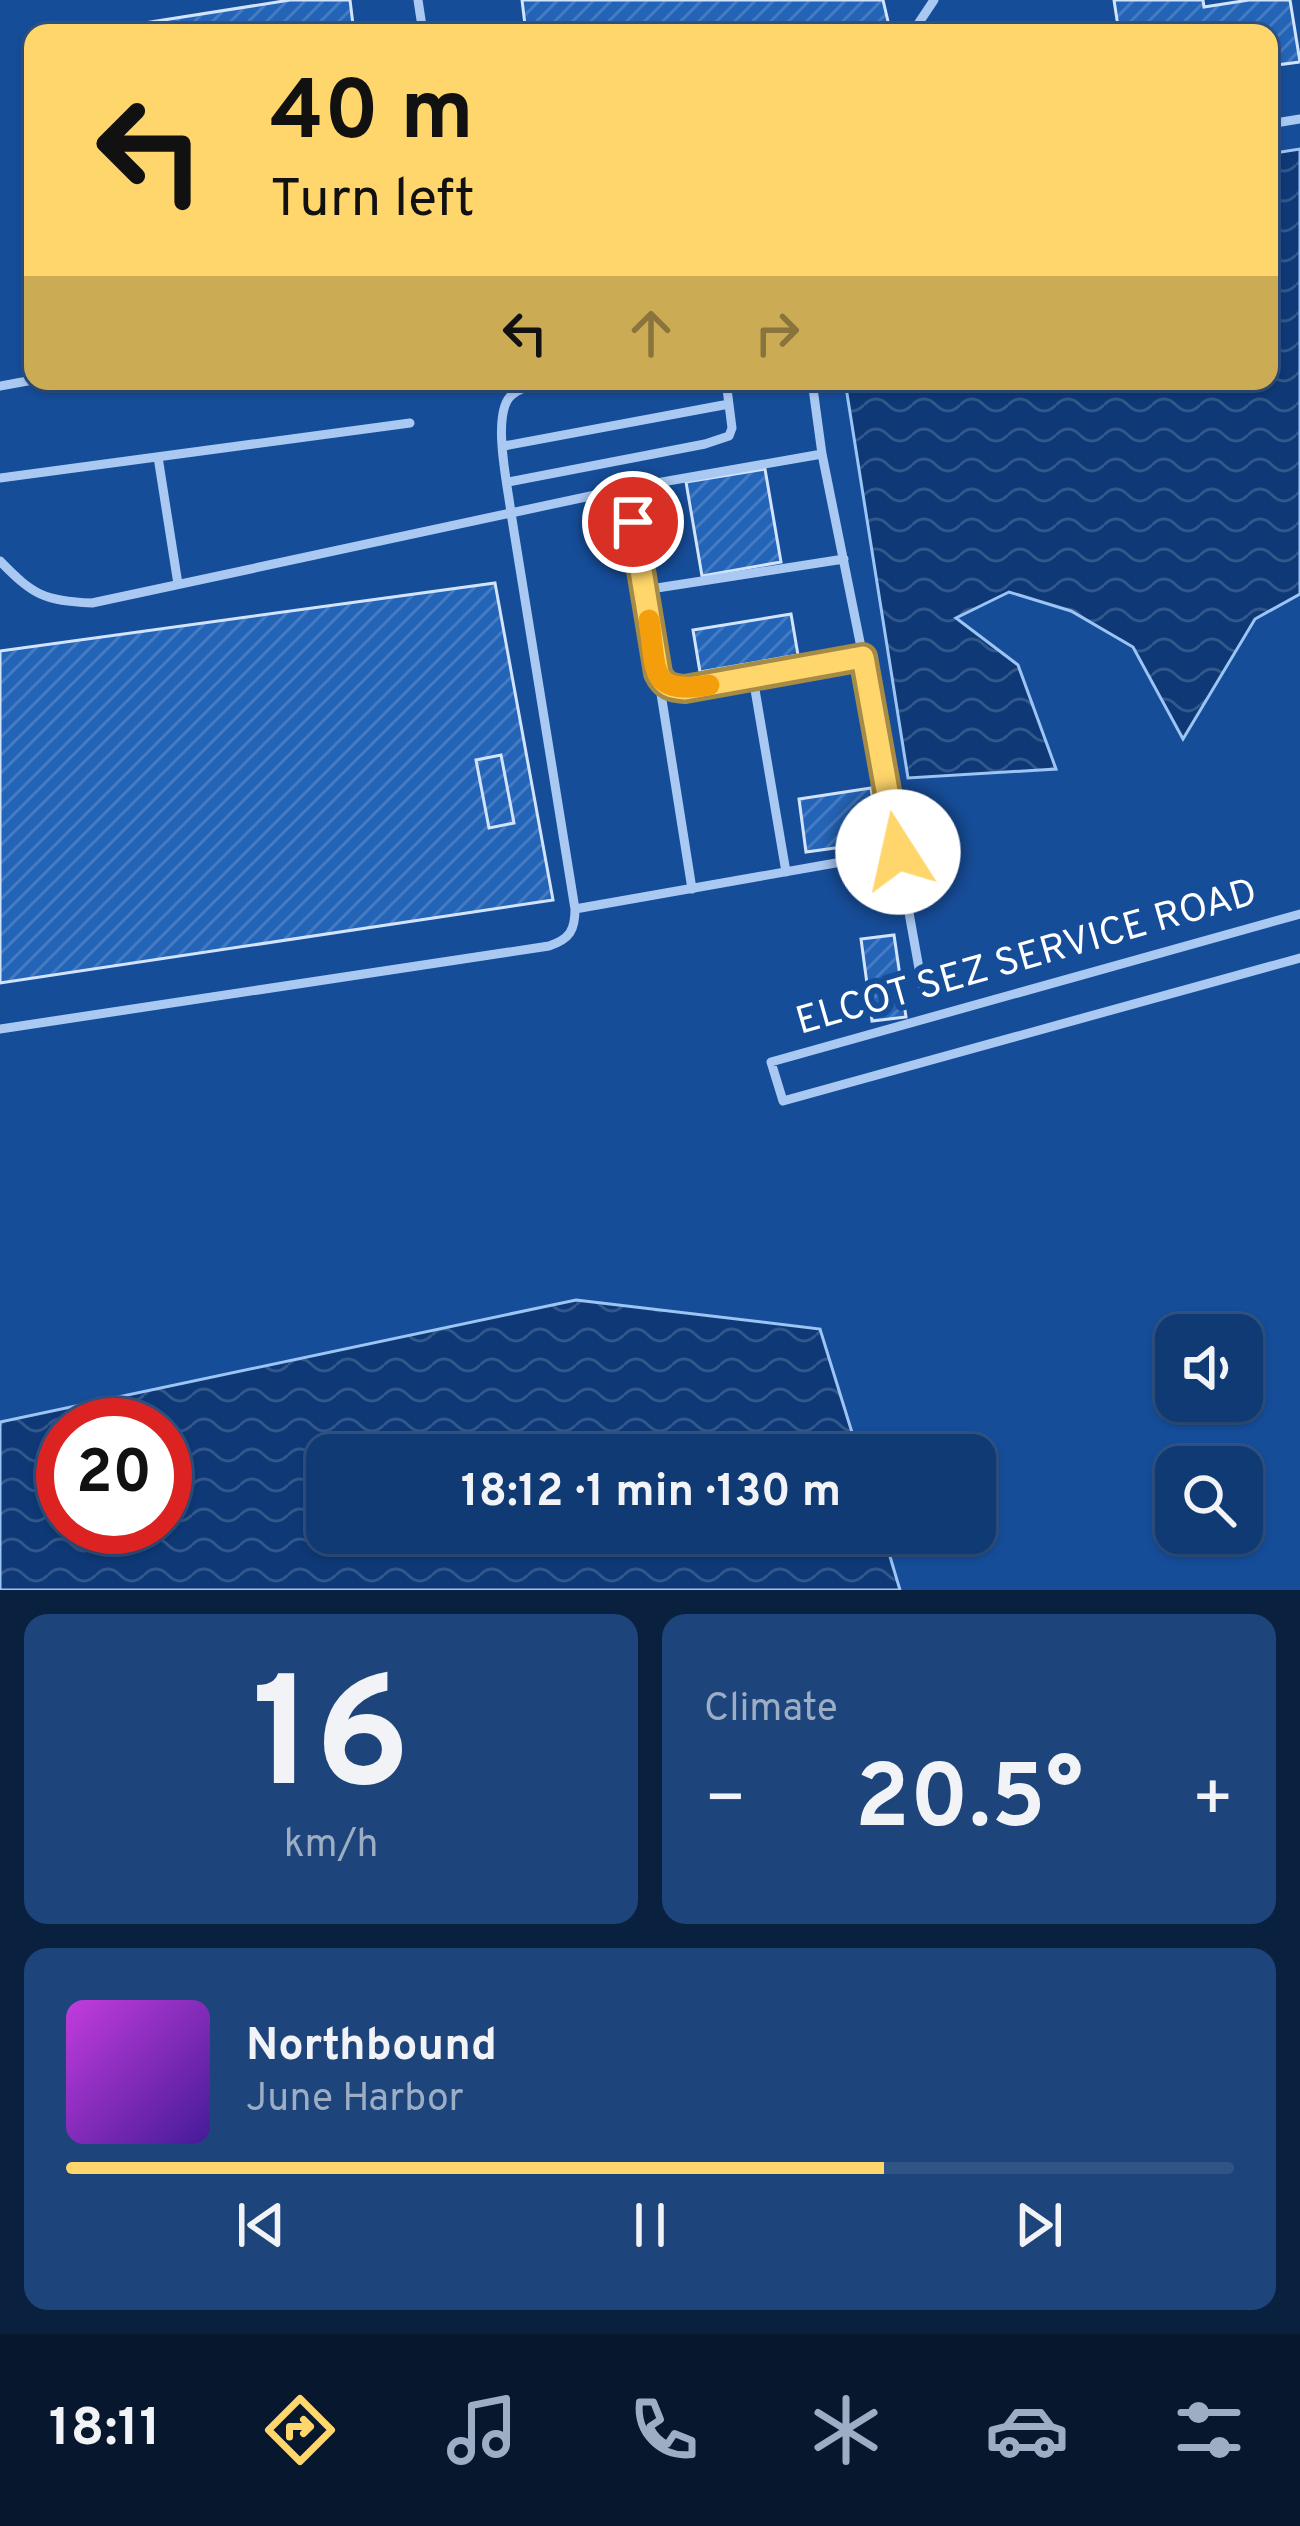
<!DOCTYPE html>
<html lang="en">
<head>
<meta charset="utf-8">
<style>
  body { margin:0; font-family:Overpass,sans-serif; background:#1e457b; color:#f1f3f6; height:100vh; display:flex; flex-direction:column; font-size:45px; white-space:nowrap }
  * { box-sizing:border-box; margin:0 }
  p { font-size:39px; color:#9cadc4 }
  .icon { flex:none; width:66px; height:66px; fill:none; stroke:currentColor; stroke-width:2; stroke-linecap:round; stroke-linejoin:round }
  .map { position:relative; height:1590px; overflow:hidden }
  .details { display:flex; flex-direction:column; gap:24px; padding:24px; background:#09203f; flex:1 }
  .details>* { flex:none }
  .banner { position:absolute; left:24px; top:24px; width:1254px; height:366px; border-radius:24px; box-shadow:0 3px 9px #0004,0 0 0 3px #305485; background:#ffd66b; color:#111; overflow:hidden }
  .fabs { position:absolute; left:1155px; top:1314px; display:grid; gap:24px }
  .fabs a { display:grid; place-items:center; width:108px; height:108px; border-radius:24px; background:#103a73; box-shadow:0 3px 9px #0004,0 0 0 3px #305485; font-size:60px }
  .speed { position:absolute; left:36px; top:1398px; display:flex; gap:24px; font-size:60px; font-weight:700; text-align:center }
  .speed>* { display:grid; place-content:center; width:156px; height:156px; border-radius:50%; background:#103a73; box-shadow:0 3px 9px #0004,0 0 0 3px #305485; line-height:1 }
  .speed .limit { border:18px solid #d22; background:#fff; color:#111 }
  .pin { position:absolute; display:grid; place-items:center; width:102px; height:102px; color:#fff; margin:-51px; border:6px solid #fff; border-radius:50%; box-shadow:0 3px 12px #0007 }
  .me { position:absolute; width:132px; margin:-66px; rotate:350deg; stroke-linejoin:round; filter:drop-shadow(0 0 9px #0008) }
  .turn { display:flex; align-items:center; gap:42px; height:252px; padding:0 48px; font-size:54px }
  .turn .icon { width:156px; height:156px; stroke-width:2.5 }
  .turn b { display:block; font-size:84px; line-height:102px }
  .lanes { display:flex; align-items:center; height:114px; padding:0 48px; background:#0003; justify-content:center; gap:60px; direction:ltr }
  .lanes .off { opacity:.35 }
  .big { font-size:90px; font-weight:700; line-height:1.1 }
  .details .card { flex:1; display:flex; flex-direction:column; justify-content:center; gap:18px; min-width:0; padding:0 42px; border-radius:24px; background:#1e457b }
  .details .dial { align-items:center; gap:0 }
  .dial b { font-size:156px; line-height:1 }
  .song { display:flex; align-items:center; gap:36px }
  .cover { width:144px; height:144px; border-radius:18px; background:linear-gradient(135deg,hsl(290 70% 55%),hsl(260 70% 35%)) }
  .played { height:12px; border-radius:6px; background:linear-gradient(90deg,#ffd66b 70%,#305485 70%) }
  .keys { display:flex; justify-content:space-around; direction:ltr }
  .heat { display:flex; justify-content:space-between; align-items:center; font-size:66px; direction:ltr }
  .details .tiles { flex:1; display:grid; gap:24px; grid-template-columns:1fr 1fr }
  .card:last-child { grid-column:span 2 }
  .trip { position:absolute; left:306px; top:1434px; width:690px; height:120px; border-radius:24px; background:#103a73; box-shadow:0 3px 9px #0004,0 0 0 3px #305485; font-weight:700; line-height:120px; text-align:center }
  .dock { display:flex; height:192px; justify-content:space-around; align-items:center; background:#06172e; color:#9cadc4 }
  .dock .icon { width:84px; height:84px }
  .dock .selected { color:#ffd66b }
  .dock b { font-size:54px; color:#f1f3f6 }
  .map>svg:first-child { display:block }
  .water { fill:url(#water-waves); stroke:#9cc4f5; stroke-width:3; fill-rule:evenodd }
  .building { fill:url(#building-hatch); stroke:#d1e4fc; stroke-width:3 }
  .lines { fill:none; stroke-linecap:round; stroke-linejoin:round }
  .lane { stroke:#aac9f2; stroke-width:9 }
  .route-casing { stroke:#a68b46; stroke-width:30 }
  .route { stroke:#ffd66b; stroke-width:21 }
  .slow { stroke:#f59e0b; stroke-width:21 }
  .labels { text-anchor:middle; dominant-baseline:central; stroke-width:12; stroke-linejoin:round; paint-order:stroke }
  .street-label { font-size:39px; fill:#fff; stroke:#164d99 }
</style>
</head>
<body>
<div class="map">
<svg width="1300" height="1590" viewBox="0 0 1300 1590">
  <defs>
    <pattern id="water-waves" width="16" height="10" patternUnits="userSpaceOnUse" patternTransform="scale(3)"><rect width="16" height="10" fill="#0e3976"/><path d="M0 5q4-4 8 0t8 0" fill="none" stroke="#32578b"/></pattern>
    <pattern id="building-hatch" width="6" height="6" patternUnits="userSpaceOnUse" patternTransform="scale(3)"><rect width="6" height="6" fill="#2464b7"/><path d="M-1 1l2-2M0 6l6-6M5 7l2-2" fill="none" stroke="#457bc2"/></pattern>
  </defs>
  <rect width="100%" height="100%" fill="#164d99"/>
  <!-- water -->
  <path class="water" d="M1300,149V594L1255,619L1183,739L1133,647L1071,611L1009,592L956,618L1018,665L1056,769L908,778L845,381H1269V154Z
    M576,1300L820,1329L859,1455H327V1533H883L900,1590H0V1422ZM63,1425H165V1527H63Z"/>
  <!-- building -->
  <path class="building" d="M290,0H350L354,33H81Z
    M522,0H883L890,30L872,33H526Z
    M1114,0H1203L1204,7L1249,0H1290L1300,62L1269,66V33H1119Z
    M765,469L781,562L702,576L686,482Z
    M495,583L553,900L0,983V651Z
    M791,614L798,655L700,672L693,630Z
    M501,755L514,823L489,828L476,760Z
    M871,788L879,842L806,852L799,799Z
    M894,935L906,1017L872,1021L861,939Z"/>
  <g class="lines">
    <!-- lane -->
    <path class="lane" d="M418,0L423,33
      M912,33L934,0
      M1269,124L1300,119
      M569,381C552,384 528,383 513,394C490,410 508,486 511,513L628,488L822,454
      M812,381L822,454L863,657L922,985
      M0,386L33,380
      M504,446L729,404
      M158,457L178,584
      M0,478L410,423
      M508,482L705,444L729,436L732,428L726,381
      M628,488L657,673C664,686 670,688 685,689L863,657
      M0,561C33,595 44,601 92,603L511,513L575,909C575,930 570,939 549,946L0,1029
      M644,590L844,559
      M753,678L786,872
      M659,681L692,889
      M575,909L898,852
      M1300,914L771,1062L783,1101L1300,958"/>
  </g>
  <g class="lines">
    <defs>
      <path id="route" d="M633,522L658,673C664,686 671,688 685,689L863,657L898,852"/>
    </defs>
    <!-- route casing -->
    <use href="#route" class="route-casing"/>
    <!-- route -->
    <use href="#route" class="route"/>
    <!-- slow -->
    <path class="slow" d="M649,620C657,670 647,695 709,685"/>
  </g>
  <g class="labels">
    <!-- street labels -->
    <g class="street-label">
      <text transform="translate(1027 959) rotate(-16)">ELCOT SEZ SERVICE ROAD</text>
    </g>
  </g>
</svg>
<div class="fabs">
<a><svg class="icon" aria-label="sound" viewBox="0 0 24 24"><path d="M4 9h4l5-4v14l-5-4H4zM17 9q2 3 0 6"/></svg></a>
<a><svg class="icon" aria-label="search" viewBox="0 0 24 24"><circle cx="10" cy="10" r="6"/><path d="M15 15l6 6"/></svg></a>
</div>
<div class="speed"><div class="limit">20</div></div>
<div class="pin" style="left:633px;top:522px;background:#d93025"><svg class="icon" aria-label="arrive" viewBox="0 0 24 24"><path d="M6 21V4h12l-3 4 3 4H6"/></svg></div>
<svg class="me" style="left:898px;top:852px" viewBox="-20 -20 40 40"><circle r="19" fill="#fff"/><path d="M0-13L10 11 0 6-10 11z" fill="#ffd66b"/></svg>
<div class="trip">18:12 · 1 min · 130 m</div>
<div class="banner">
<div class="turn"><svg class="icon" aria-label="left" viewBox="0 0 24 24"><path d="M17 20v-9H6M10 6l-5 5 5 5"/></svg><div><b>40 m</b>Turn left</div></div>
<div class="lanes"><svg class="icon" aria-label="left" viewBox="0 0 24 24"><path d="M17 20v-9H6M10 6l-5 5 5 5"/></svg><svg class="icon off" aria-label="ahead" viewBox="0 0 24 24"><path d="M12 20V5M6 11l6-6 6 6"/></svg><svg class="icon off" aria-label="right" viewBox="0 0 24 24"><path d="M7 20v-9h11M14 6l5 5-5 5"/></svg></div>
</div>
</div>
<section class="details">
<div class="tiles">
<div class="card dial"><b>16</b><p>km/h</p></div>
<div class="card"><p>Climate</p>
<div class="heat"><a>−</a><b class="big">20.5°</b><a>+</a></div>
</div>
<div class="card">
<div class="song"><i class="cover"></i><div><b>Northbound</b><p>June Harbor</p></div></div>
<div class="played"></div>
<div class="keys"><svg class="icon" aria-label="previous" viewBox="0 0 24 24"><path d="M18 5L8 12l10 7zM5 5v14"/></svg><svg class="icon" aria-label="pause" viewBox="0 0 24 24"><path d="M8 5v14M16 5v14"/></svg><svg class="icon" aria-label="next" viewBox="0 0 24 24"><path d="M6 5l10 7-10 7zM19 5v14"/></svg></div>
</div>
</div>
</section>
<nav class="dock">
<b>18:11</b>
<svg class="icon selected" aria-label="directions" viewBox="0 0 24 24"><path d="M12 3l9 9-9 9-9-9zM9 14v-3h6M13 9l2 2-2 2"/></svg>
<svg class="icon" aria-label="music" viewBox="0 0 24 24"><path d="M9 18V5l10-2v13"/><circle cx="6" cy="18" r="3"/><circle cx="16" cy="16" r="3"/></svg>
<svg class="icon" aria-label="phone" viewBox="0 0 24 24"><path d="M5 4h4l2 5-3 2q2 4 5 5l2-3 5 2v4C11 20 4 13 5 4z"/></svg>
<svg class="icon" aria-label="climate" viewBox="0 0 24 24"><path d="M12 3v18M4 7l16 10M4 17L20 7"/></svg>
<svg class="icon" aria-label="car" viewBox="0 0 24 24"><path d="M5 17H2v-5l4-1 3-4h7l3 4 3 1v5h-3M9 17h6M6 11h13"/><circle cx="7" cy="17" r="2"/><circle cx="17" cy="17" r="2"/></svg>
<svg class="icon" aria-label="filters" viewBox="0 0 24 24"><path d="M4 7h16M4 17h16"/><circle cx="9" cy="7" r="2"/><circle cx="15" cy="17" r="2"/></svg>
</nav>
</body>
</html>
